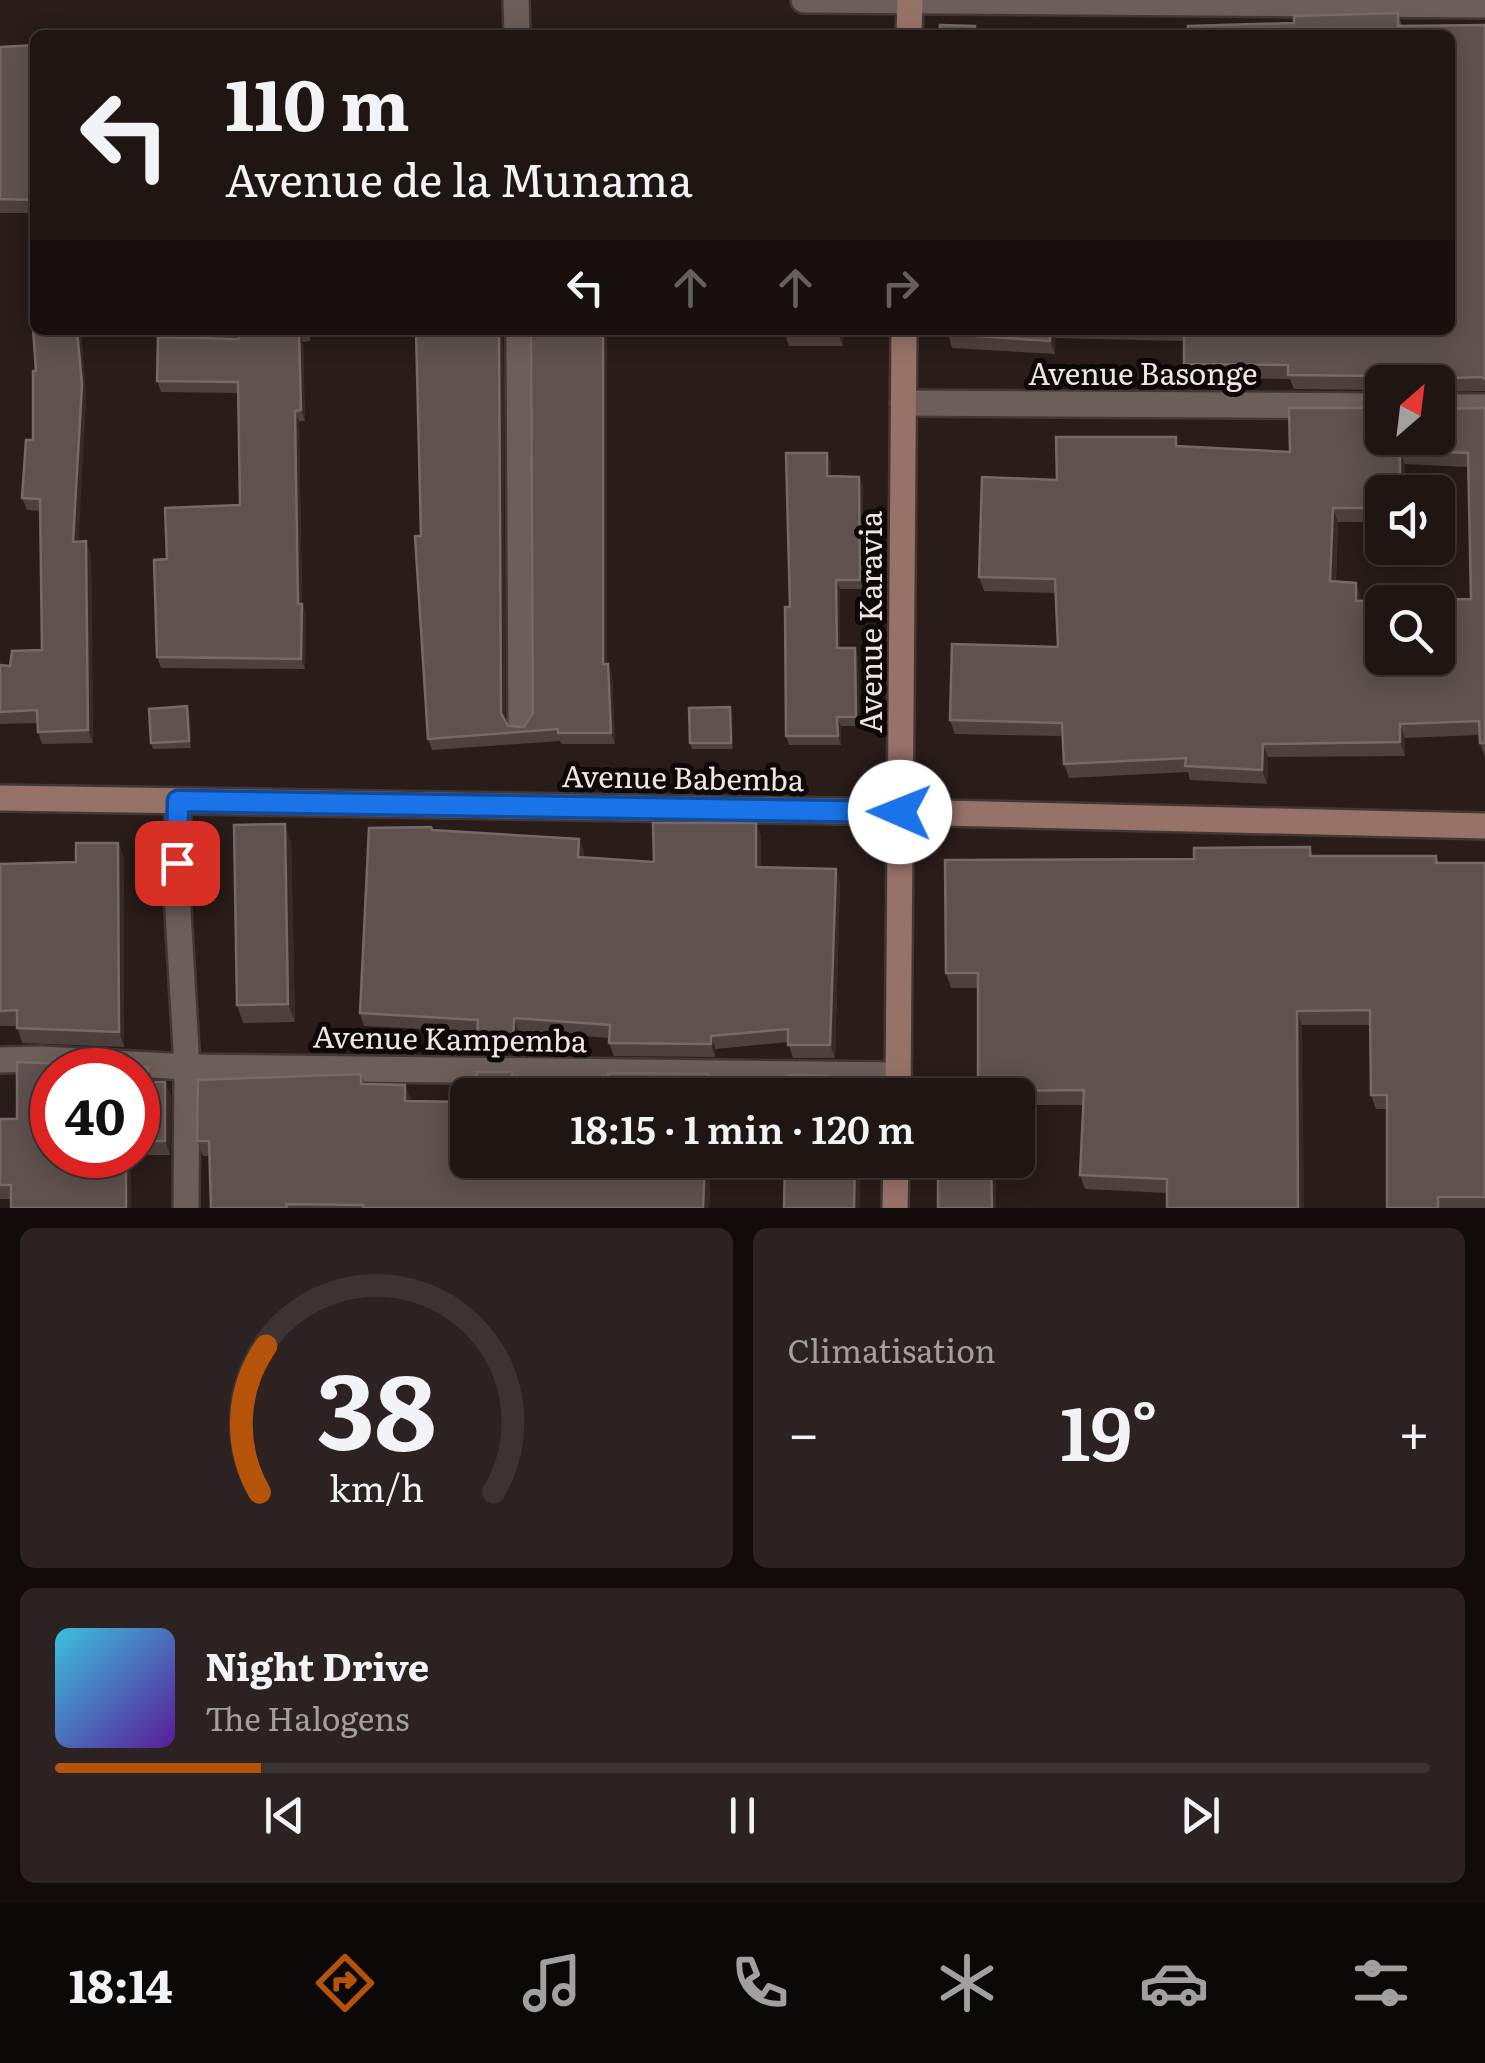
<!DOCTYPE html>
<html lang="fr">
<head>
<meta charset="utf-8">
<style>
  body { margin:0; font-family:Literata,serif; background:#2c2221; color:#f1f3f6; height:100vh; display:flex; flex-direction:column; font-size:38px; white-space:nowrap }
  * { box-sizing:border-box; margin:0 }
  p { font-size:32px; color:#a19fa0 }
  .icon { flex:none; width:55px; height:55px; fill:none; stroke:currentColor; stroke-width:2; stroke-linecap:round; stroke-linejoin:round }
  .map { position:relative; height:1208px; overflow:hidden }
  .side { display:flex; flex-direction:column; gap:20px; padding:20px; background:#110c0a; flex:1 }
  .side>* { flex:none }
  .hud { position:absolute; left:30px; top:30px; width:1425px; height:305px; border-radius:15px; box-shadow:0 5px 25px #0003,0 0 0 2px #3c3433; background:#1f1513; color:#f1f3f6; overflow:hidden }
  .needle { width:65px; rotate:28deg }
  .fabs { position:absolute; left:1365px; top:365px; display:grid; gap:20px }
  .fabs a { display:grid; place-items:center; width:90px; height:90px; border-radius:15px; background:#1f1513; box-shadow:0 5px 25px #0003,0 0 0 2px #3c3433; font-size:50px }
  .speed { position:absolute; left:30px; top:1048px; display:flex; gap:20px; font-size:50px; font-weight:700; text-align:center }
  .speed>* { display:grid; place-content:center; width:130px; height:130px; border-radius:50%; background:#1f1513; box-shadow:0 5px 25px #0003,0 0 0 2px #3c3433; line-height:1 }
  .speed .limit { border:15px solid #d22; background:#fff; color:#111 }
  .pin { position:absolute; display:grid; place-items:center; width:85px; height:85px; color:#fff; margin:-42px; border-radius:20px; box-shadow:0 5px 15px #0006 }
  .me { position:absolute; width:110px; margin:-55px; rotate:271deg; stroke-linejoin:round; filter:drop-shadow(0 0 8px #0008) }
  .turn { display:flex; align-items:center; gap:35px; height:210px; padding:0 30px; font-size:45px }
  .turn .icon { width:130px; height:130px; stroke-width:2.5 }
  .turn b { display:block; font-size:70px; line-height:85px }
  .lanes { display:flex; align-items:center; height:95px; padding:0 30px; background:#0003; justify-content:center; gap:50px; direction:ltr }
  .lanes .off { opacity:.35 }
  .big { font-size:75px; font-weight:600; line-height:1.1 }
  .side .tile { flex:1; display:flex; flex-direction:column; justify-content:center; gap:15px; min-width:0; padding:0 35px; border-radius:15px; background:#2c2221 }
  .side .dial { align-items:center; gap:0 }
  .dial svg { height:260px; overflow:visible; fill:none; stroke:#3c3433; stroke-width:7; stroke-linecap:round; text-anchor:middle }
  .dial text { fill:#f1f3f6; stroke:none }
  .song { display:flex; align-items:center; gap:30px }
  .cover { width:120px; height:120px; border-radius:15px; background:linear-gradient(135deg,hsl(190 70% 55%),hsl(270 70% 35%)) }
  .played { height:10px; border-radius:5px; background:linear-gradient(90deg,#b45309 15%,#3c3433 15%) }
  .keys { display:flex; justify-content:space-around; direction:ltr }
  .heat { display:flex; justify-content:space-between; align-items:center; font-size:55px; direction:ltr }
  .side .tiles { flex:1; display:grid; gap:20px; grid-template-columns:1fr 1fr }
  .tile:last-child { grid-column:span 2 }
  .trip { position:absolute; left:450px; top:1078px; width:585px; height:100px; border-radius:15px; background:#1f1513; box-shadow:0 5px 25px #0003,0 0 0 2px #3c3433; font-weight:600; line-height:100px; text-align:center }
  .dock { display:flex; height:160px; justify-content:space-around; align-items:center; background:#0c0808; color:#a19fa0 }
  .dock .icon { width:70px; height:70px }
  .dock .current { color:#b45309 }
  .dock b { font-size:45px; color:#f1f3f6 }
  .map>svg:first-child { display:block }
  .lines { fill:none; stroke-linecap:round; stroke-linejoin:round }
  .street-casing { stroke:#423735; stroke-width:30 }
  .secondary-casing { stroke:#423735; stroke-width:30 }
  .street { stroke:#6e5e5a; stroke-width:25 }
  .secondary { stroke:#977269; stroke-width:25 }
  .wall { fill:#4e403d; fill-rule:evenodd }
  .shaded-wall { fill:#382a27 }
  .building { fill:#5f524e; stroke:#766966; stroke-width:2.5; fill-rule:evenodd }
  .route-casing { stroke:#114b97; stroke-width:25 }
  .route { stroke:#1a73e8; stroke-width:18 }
  .labels { text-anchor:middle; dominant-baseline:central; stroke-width:10; stroke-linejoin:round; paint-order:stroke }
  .street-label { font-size:30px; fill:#efe5e3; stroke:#0e0807 }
</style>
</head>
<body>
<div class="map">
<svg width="1485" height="1208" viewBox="0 0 1485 1208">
  <rect width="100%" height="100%" fill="#291c19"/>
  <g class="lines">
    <defs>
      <path id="street" d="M516,0L517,35
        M804,0L1485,5
        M519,330L521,724
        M903,403L1382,406
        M1438,407H1485
        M178,801L177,894L187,1067L186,1208
        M0,1060L42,1059L187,1067L898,1075"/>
      <path id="secondary" d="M909,35L910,0
        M0,798L900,812L1485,826
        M898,1095L904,330
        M895,1208L896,1160"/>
    </defs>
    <!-- street casing -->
    <use href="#street" class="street-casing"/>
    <!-- secondary casing -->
    <use href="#secondary" class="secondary-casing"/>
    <!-- street -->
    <use href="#street" class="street"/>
    <!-- secondary -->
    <use href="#secondary" class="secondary"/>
  </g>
  <!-- wall -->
  <path class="wall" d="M1398,13L1402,26L1485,25V391L1438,392V382H1382V390L1294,389L1290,379L1189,378L1184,364V341L1055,338V354L952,348L947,330H1450L1294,23Z
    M35,45V213H0V47Z
    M35,330H81L86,397L78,541L91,554L93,743L42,744L38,732V723L0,724V665L10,666L42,650L40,511L27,510L22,498L33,440L36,371Z
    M239,330H310V341L303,342L305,421H299L302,604L306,615L305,669L161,668L157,657L167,559L240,505L239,393L161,392L157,381L239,339Z
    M416,330H503L505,720L508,726L524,727L533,713L531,330H607V664L612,675L615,744H562L560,741L432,750L428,739L421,536Z
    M842,330L843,346H789L785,334Z
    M1378,408L1382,438L1485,408V757L1480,743L1479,735L1405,738V756L1268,757L1267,784L1190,780L1188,772L1069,778L1064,764L1063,736L955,734L950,720L1058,647L1056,593L984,591L979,577L1057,480L1180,446L1290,452ZM1405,464L1468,467L1471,599L1361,601V597L1336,582L1338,522H1382V492H1405Z
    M831,463V477L863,486V589H840V648L858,657L859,726H841V745H789L786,736L790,607Z
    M187,706L190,713L191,748L153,749L151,743Z
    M730,707L732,713L733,749H692L690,743Z
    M756,823L761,836V867L836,869L840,882L835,1058H793L788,1042L716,1049L715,1057L614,1056L609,1043V1038L518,1031V1054H482L477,1041L478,1032L364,1026L360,1013L432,830L579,839L584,852V857L654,862Z
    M291,842L295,1022L243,1023L237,1005Z
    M118,843L124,858V1047L22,1043L17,1026H0V864L76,862Z
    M1310,847L1313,856H1436L1439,863H1485V1208H1387V1109H1376L1371,1095L1370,1025H1302L1167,1193L1085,1189L1080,1175L1083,1105H1018V1095H980L978,1091V988H951L946,973L1194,859Z
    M17,1062L148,1067L153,1082H165L171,1096L170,1155H138V1070H52V1155H131V1208H11V1199H0V1119H17Z
    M361,1074L365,1084L411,1099V1101L711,1160L709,1208H211L209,1156H203L197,1141Z"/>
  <!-- shaded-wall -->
  <path class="shaded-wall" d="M77,330H81L86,397L78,554L73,542Z
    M499,330H503L505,724L501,713Z
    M603,330H607V675L603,664Z
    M838,330H842L843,346L838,334Z
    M1050,330H1052L1055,338V354L1050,341Z
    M299,331L303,342L305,421L301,410Z
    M295,411L299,421L302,615L298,604Z
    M1400,450L1405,464V492H1400Z
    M827,453L831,463V486L827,476Z
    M859,477L863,486V589L860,580Z
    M1333,508L1338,522L1335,595L1330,581Z
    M86,541L91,554L93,743L88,730Z
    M836,580L840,589V657L837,648Z
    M1356,583L1361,597V615L1356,601Z
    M302,604L306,615L305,669L301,659Z
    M855,648L858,657L859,726L856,717Z
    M608,664L612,675L615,744L611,733Z
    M187,706L190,713L191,748L189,741Z
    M730,707L732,713L733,749L731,743Z
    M837,717L841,726V745L838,736Z
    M1400,724L1405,738V756L1400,742Z
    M1263,744L1268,757L1267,784L1262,770Z
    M756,823L761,836V880L756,867Z
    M285,824L291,842L295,1022L288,1004Z
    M579,839L584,852L583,870L578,857Z
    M118,843L124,858V1047L119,1032Z
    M836,869L840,882L835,1058L830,1045Z
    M1297,1011L1302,1025L1304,1208H1298Z
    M514,1018L518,1031V1054L513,1042Z
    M711,1036L716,1049L715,1057L711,1044Z
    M512,1072L517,1087V1095H512Z
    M708,1074L714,1089V1095H708Z
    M165,1082L171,1096L170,1155L165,1141Z
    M405,1085L411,1099V1116L405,1101Z
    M126,1155H131V1208H126Z
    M705,1160H711L709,1208H703Z
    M855,1160H861L860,1208H854Z
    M991,1160H996V1208H992Z"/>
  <!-- building -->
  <path class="building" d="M1398,13V26L1485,25V379L1481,377L1426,379L1422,382H1389L1378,376L1288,375V365L1184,364V330H1450V35H1188V26L1294,23V16Z
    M940,25L975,26V35H940Z
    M35,45V200L0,199V47Z
    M35,284V330H77L82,385L73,542L86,541L88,730L38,732L37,710L0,712V665L10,666L12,651L42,650L40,499L22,498L26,440H33V371H36L30,285Z
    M239,330H306L299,331L301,410L295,411L298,604H302L301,659L157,657L154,560L167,559L165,508L240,505L238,382L157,381L158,337L239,339Z
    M416,330H499L501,713L508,726L524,727L533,713L531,330H603V664H608L611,733H558V729L428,739L415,536H421Z
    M785,330H838V334H785Z
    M947,330H1050V341L947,334Z
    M1382,407V438H1438V409L1485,408V743H1480L1479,721L1400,724V742L1263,744L1262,770L1185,766L1186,758L1064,764L1062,723L950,720L952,644L1058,647L1055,579L979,577L982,477L1057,480L1056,437H1176V446L1290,452L1289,408H1378ZM1400,450L1468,453L1471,599L1356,601V583L1330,581L1333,508H1382V492H1400ZM1382,602H1438V658H1382Z
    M786,453H827V476L859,477L860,580H836L837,648H855L856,717H837L838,736H786L785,607H790Z
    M187,706L189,741L151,743L149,709Z
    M730,707L731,743H690L689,708Z
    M653,823H756V867L836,869L830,1045H788V1029L711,1036V1044L609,1043L610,1025L514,1018L513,1042L477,1041L478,1020L360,1013L369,828L431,827L432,830L579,839L578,857L654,862Z
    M285,824L288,1004L237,1005L234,825Z
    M76,843H118L119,1032L17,1028V1010L0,1011V864L76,862Z
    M1310,847V856H1436V863H1485V1197H1438V1208H1387V1095H1371L1370,1010L1297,1011L1298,1208H1167V1179L1080,1175L1084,1090L978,1091V973H946L945,860L1194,859V848Z
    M17,1062L148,1067V1082H165V1141H138V1070H52V1155H126V1208H11V1185H0V1119H17Z
    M477,1072H512V1095H476Z
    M608,1073L708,1074V1095H607Z
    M361,1074V1084L405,1085V1101L468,1102V1160H705L703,1208H363V1205L286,1204L287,1208H211L209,1141H197L198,1080Z
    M787,1075L829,1076L828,1085L857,1086V1095H786Z
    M785,1160H855L854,1208H784Z
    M938,1160H991L992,1208H938Z"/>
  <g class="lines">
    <defs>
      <path id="route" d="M177,863L178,801L900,812"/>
    </defs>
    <!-- route casing -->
    <use href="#route" class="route-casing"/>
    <!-- route -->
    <use href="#route" class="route"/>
  </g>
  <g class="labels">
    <!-- street labels -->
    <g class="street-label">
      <text x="1143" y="372">Avenue Basonge</text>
      <text transform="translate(869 622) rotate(-90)">Avenue Karavia</text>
      <text transform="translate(683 776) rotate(1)">Avenue Babemba</text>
      <text transform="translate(450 1037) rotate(1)">Avenue Kampemba</text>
    </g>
  </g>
</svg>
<div class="fabs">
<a><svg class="needle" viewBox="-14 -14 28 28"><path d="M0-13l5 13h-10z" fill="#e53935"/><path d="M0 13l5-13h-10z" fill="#a19fa0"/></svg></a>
<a><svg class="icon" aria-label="sound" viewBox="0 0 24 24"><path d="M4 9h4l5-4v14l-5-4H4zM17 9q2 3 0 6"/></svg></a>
<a><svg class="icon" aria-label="search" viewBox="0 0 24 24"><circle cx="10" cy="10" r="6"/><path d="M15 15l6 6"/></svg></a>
</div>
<div class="speed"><div class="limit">40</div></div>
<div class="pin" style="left:177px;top:863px;background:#d93025"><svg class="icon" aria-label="arrive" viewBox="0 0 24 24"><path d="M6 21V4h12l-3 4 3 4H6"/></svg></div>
<svg class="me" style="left:900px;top:812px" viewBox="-20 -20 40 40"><circle r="19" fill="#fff"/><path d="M0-13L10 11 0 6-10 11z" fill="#1a73e8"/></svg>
<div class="trip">18:15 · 1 min · 120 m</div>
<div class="hud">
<div class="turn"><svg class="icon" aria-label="left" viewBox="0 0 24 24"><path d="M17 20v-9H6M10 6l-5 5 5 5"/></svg><div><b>110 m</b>Avenue de la Munama</div></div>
<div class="lanes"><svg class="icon" aria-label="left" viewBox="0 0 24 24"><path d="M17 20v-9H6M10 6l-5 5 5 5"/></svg><svg class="icon off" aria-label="ahead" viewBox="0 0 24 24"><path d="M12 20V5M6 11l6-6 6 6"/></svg><svg class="icon off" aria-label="ahead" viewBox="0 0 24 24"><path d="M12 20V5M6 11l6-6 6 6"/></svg><svg class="icon off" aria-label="right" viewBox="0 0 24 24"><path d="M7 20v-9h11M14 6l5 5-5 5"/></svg></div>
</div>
</div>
<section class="side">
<div class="tiles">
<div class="tile dial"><svg viewBox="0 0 100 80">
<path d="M14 69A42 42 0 1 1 86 69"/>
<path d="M14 69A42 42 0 0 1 16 24" stroke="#b45309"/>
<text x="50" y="56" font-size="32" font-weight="700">38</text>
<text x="50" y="72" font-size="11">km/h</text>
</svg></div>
<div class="tile"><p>Climatisation</p>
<div class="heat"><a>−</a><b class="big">19°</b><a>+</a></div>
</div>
<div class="tile">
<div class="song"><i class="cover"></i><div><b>Night Drive</b><p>The Halogens</p></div></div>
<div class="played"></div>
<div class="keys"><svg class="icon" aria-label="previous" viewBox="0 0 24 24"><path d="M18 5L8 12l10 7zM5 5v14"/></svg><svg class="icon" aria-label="pause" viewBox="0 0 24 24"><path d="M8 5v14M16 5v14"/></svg><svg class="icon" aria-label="next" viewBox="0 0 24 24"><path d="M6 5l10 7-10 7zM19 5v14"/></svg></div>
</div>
</div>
</section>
<nav class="dock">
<b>18:14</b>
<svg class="icon current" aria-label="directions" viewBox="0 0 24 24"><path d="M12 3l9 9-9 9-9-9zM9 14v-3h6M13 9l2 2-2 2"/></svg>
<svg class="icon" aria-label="music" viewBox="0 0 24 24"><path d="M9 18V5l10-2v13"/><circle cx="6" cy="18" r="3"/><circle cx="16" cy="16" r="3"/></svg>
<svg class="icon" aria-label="phone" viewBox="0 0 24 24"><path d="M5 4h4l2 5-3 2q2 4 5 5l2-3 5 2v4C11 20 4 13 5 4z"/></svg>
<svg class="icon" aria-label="climate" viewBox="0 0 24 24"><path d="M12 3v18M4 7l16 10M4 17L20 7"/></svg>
<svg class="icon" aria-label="car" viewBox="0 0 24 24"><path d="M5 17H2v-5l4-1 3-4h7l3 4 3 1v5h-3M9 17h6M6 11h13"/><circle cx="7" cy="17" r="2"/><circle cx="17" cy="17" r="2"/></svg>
<svg class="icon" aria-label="filters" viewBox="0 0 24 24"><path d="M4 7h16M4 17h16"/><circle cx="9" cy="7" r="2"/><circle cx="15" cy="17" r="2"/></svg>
</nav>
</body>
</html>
